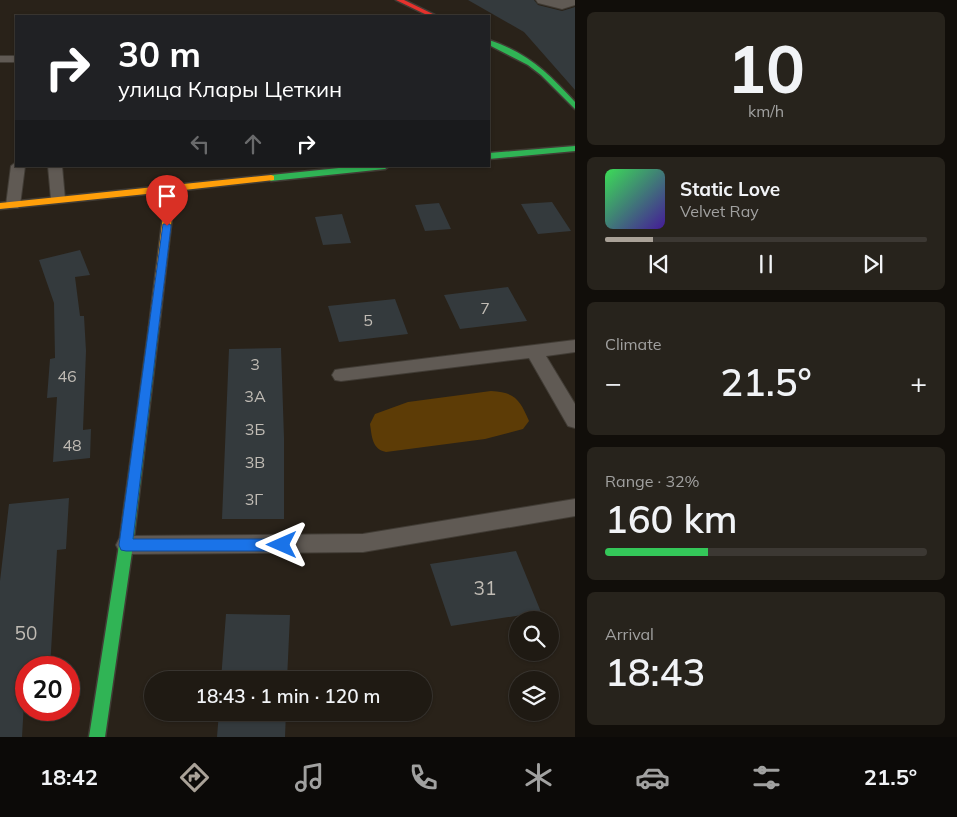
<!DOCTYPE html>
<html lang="en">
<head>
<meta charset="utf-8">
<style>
  body { margin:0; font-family:Mulish,sans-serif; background:#27231c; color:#f1f3f6; height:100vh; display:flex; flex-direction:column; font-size:19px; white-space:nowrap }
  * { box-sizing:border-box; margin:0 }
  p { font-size:16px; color:#a1a1a0 }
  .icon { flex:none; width:28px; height:28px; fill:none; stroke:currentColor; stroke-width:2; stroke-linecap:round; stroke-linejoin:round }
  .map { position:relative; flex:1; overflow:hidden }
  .drawer { display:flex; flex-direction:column; gap:12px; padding:12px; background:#110e0a; width:382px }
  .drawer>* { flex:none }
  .banner { position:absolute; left:15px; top:15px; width:475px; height:152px; border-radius:0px; box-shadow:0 1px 4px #0004,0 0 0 1px #3c3833; background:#202124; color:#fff; overflow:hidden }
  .buttons { position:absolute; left:509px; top:611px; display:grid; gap:10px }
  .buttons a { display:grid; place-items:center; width:50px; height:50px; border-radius:50%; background:#1f1a13; box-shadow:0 1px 4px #0004,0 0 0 1px #3c3833; font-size:25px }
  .speed { position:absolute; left:15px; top:656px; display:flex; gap:10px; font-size:25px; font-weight:700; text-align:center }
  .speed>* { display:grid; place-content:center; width:65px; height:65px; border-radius:50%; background:#1f1a13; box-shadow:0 1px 4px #0004,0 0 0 1px #3c3833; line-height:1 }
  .speed .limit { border:8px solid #d22; background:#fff; color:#111 }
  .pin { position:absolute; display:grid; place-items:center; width:42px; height:42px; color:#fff; margin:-51px -21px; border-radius:50% 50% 50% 0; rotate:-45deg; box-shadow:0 0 5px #0007 }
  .pin .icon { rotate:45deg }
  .me { position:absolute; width:55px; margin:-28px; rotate:270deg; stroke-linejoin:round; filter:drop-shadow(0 0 4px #0008) }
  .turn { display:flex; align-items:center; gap:18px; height:105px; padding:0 20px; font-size:22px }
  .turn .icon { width:65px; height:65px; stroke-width:2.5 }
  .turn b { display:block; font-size:35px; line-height:42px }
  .lanes { display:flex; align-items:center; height:48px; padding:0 20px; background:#0003; justify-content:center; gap:25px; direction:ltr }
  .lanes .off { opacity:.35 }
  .big { font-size:38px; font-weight:600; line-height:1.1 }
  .drawer .card { flex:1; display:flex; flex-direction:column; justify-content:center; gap:8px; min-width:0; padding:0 18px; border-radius:8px; background:#27231c }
  .drawer .dial { align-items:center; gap:0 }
  .dial b { font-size:65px; line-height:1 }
  .song { display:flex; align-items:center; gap:15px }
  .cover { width:60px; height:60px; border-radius:8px; background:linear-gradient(135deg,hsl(130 70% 55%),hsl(260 70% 35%)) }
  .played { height:5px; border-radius:2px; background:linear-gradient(90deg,#aaa298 15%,#3c3833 15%) }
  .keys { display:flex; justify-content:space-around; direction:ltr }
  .heat { display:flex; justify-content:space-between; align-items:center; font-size:28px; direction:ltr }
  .charge { height:8px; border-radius:4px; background:linear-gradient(90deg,#34c759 32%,#3c3833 0) }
  .trip { position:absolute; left:144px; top:671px; width:288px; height:50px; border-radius:25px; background:#1f1a13; box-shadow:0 1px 4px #0004,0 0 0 1px #3c3833; font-weight:600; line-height:50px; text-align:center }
  .menu { display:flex; height:80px; justify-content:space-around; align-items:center; background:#0c0a08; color:#a1a1a0 }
  .menu .icon { width:35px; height:35px }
  .menu .current { color:#aaa298 }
  .menu b { font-size:22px; color:#f1f3f6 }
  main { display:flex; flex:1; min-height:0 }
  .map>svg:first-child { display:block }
  .water { fill:#5d3c06 }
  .building { fill:#343a3d }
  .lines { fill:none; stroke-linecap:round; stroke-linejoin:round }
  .lane-casing { stroke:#413c35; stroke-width:2 }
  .street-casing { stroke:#413c35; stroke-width:2 }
  .fast-casing { stroke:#413c35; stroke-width:3 }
  .slow-casing { stroke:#413c35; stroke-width:3 }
  .jam-casing { stroke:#413c35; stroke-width:3 }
  .lane { fill:#605a54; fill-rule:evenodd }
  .street { fill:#605a54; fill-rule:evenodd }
  .fast { fill:#30b455; fill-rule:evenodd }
  .slow { fill:#ff9f0a; fill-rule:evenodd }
  .jam { fill:#e5322d; fill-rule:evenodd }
  .route { fill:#1a73e8; stroke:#114b97 }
  .labels { text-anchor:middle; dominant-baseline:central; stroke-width:5; stroke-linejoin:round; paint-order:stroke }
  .number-label { font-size:16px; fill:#c1bcb5 }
  .near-number-label { font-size:19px; fill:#c1bcb5 }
</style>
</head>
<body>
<main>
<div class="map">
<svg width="575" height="737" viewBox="0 0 575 737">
  <rect width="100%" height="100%" fill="#292219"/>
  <!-- water -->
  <path class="water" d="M491,391C515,392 520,400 529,421L523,429L485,439L386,452C372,449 372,437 370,424L375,414L408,402Z"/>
  <!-- building -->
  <path class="building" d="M468,0H534L538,5L562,11L575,7V90L524,32Z
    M552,202L571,231L538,234L521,204Z
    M439,203L451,229L425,231L415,205Z
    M342,214L351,243L323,245L315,217Z
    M80,250L90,275L75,277L80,316H84L86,351L83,430L91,429L90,458L53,462L57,397L47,398L50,359L55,358L54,303L39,260Z
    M508,287L527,321L460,329L444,295Z
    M395,299L408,334L339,342L328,306Z
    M281,348L284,438V519H222L229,349Z
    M69,498L66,549L57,550L50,668H26L22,737H0V581L9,504Z
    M516,551L541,612L451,626L430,564Z
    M226,614L290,615L287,680H221Z
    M219,712H286L285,737H217Z"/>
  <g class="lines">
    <defs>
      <path id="lane" d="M0,56H16V62H0Z
        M16,162V166H25L20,205L18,208H8L6,205L11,166Z
        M48,166H62L65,199L63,202H53L51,199Z
        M575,340V352L546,356L575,404V428L568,426L529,358L341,381L335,380L332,375L335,370L341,369Z
        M575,499V516L363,552L126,554L119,551L116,545L119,539L126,536L363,534Z"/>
      <path id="street" d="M536,0H575V5L562,9L538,3Z"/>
      <path id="fast" d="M489,40C528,53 548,73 575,102V109L541,75L528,65L489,45Z
        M575,146V151L489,159V153Z
        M358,166H389L385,169L271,181L267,178L271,175Z
        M154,323L159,327L133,545L105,737H89L119,545L149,327Z"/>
      <path id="slow" d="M271,175L274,176V180L175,191L159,327L154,331L149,327L166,192L0,209V203Z"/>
      <path id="jam" d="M396,0H404L437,16H429Z"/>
    </defs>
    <!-- lane casing -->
    <use href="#lane" class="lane-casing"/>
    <!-- street casing -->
    <use href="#street" class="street-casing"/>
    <!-- fast casing -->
    <use href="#fast" class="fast-casing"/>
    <!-- slow casing -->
    <use href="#slow" class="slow-casing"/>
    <!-- jam casing -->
    <use href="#jam" class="jam-casing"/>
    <!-- lane -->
    <use href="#lane" class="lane"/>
    <!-- street -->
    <use href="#street" class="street"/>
    <!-- fast -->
    <use href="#fast" class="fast"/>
    <!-- slow -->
    <use href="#slow" class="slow"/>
    <!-- jam -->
    <use href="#jam" class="jam"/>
  </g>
  <!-- route -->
  <path class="route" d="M163,224H170L171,226L133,539H282L287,541L289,545L287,549L282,551H126L121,550L119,545Z"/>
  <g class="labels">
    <!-- number labels -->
    <g class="number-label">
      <text x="485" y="308">7</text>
      <text x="368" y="320">5</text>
      <text x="255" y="364">3</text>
      <text x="67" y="376">46</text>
      <text x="255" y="396">3А</text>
      <text x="255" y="429">3Б</text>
      <text x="72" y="445">48</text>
      <text x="255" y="462">3В</text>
      <text x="254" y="499">3Г</text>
    </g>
    <!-- near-number labels -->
    <g class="near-number-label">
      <text x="485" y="588">31</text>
      <text x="26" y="633">50</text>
    </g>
  </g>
</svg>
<div class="buttons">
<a><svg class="icon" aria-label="search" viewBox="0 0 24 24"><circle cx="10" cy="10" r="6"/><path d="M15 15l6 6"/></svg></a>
<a><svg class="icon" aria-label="layers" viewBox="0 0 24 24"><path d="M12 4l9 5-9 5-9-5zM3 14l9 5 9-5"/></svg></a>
</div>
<div class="speed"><div class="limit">20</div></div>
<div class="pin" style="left:167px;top:226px;background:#d93025"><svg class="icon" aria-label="arrive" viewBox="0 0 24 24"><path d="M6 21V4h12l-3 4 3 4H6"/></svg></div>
<svg class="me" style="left:282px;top:545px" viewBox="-20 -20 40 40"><path d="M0-17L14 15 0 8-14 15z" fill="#1a73e8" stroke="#fff" stroke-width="4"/></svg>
<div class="trip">18:43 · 1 min · 120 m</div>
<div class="banner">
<div class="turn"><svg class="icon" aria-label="right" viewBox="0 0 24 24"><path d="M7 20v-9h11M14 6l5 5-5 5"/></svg><div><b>30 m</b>улица Клары Цеткин</div></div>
<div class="lanes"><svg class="icon off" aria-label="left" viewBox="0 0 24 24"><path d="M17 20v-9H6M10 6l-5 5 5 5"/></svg><svg class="icon off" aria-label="ahead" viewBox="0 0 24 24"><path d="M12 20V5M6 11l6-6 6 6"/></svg><svg class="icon" aria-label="right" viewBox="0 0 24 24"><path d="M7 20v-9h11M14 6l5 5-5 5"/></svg></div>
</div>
</div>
<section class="drawer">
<div class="card dial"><b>10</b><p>km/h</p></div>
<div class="card">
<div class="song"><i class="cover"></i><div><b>Static Love</b><p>Velvet Ray</p></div></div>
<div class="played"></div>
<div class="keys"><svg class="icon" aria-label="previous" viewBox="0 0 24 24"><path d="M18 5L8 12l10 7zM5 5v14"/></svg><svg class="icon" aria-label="pause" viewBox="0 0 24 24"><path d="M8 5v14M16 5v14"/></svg><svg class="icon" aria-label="next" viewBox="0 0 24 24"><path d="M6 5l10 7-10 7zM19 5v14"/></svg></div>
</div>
<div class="card"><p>Climate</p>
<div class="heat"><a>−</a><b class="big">21.5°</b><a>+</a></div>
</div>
<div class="card"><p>Range · 32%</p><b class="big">160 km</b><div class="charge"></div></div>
<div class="card"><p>Arrival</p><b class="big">18:43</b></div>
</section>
</main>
<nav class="menu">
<b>18:42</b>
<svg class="icon current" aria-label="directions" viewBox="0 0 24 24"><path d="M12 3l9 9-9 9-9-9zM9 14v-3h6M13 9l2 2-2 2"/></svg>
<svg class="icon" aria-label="music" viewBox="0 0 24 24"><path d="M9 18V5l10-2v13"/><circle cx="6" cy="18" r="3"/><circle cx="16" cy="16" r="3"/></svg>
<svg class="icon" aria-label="phone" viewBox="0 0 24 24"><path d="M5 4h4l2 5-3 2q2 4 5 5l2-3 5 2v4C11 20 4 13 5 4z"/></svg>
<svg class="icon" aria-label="climate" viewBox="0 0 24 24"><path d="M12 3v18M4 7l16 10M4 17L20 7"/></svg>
<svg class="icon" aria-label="car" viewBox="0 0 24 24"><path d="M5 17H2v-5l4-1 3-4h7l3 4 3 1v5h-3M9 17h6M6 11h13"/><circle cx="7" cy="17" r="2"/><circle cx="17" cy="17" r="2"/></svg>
<svg class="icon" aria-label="filters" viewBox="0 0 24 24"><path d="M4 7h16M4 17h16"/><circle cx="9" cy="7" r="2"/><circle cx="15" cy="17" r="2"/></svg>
<b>21.5°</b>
</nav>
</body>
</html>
